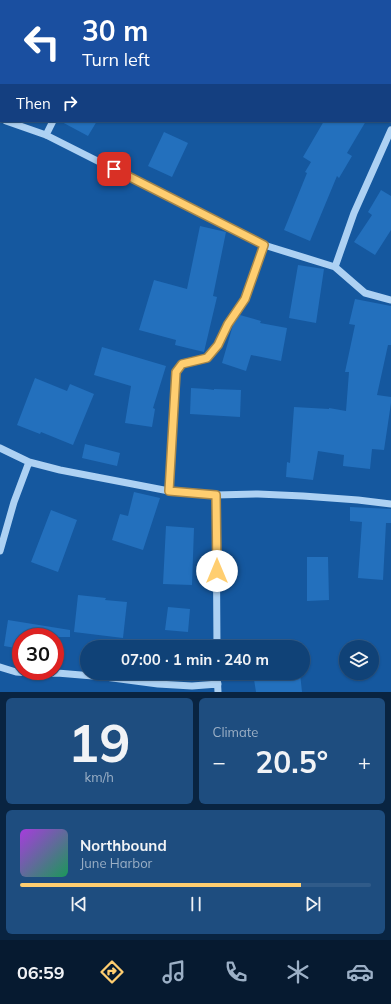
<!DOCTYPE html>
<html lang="en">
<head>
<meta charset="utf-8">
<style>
  body { margin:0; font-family:Mulish,sans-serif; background:#1e4d7f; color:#f1f3f6; height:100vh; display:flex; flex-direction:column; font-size:15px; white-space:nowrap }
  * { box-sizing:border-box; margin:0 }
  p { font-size:13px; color:#9cb0c6 }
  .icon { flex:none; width:22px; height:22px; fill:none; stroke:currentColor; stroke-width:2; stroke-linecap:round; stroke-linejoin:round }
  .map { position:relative; height:692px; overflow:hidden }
  .drawer { display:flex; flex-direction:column; gap:6px; padding:6px; background:#092441; flex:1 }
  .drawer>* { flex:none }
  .top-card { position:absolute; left:0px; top:0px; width:391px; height:122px; box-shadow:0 1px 3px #0004,0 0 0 1px #305b89; background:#1a4fa0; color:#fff; overflow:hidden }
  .fabs { position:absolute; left:339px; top:640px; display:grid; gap:8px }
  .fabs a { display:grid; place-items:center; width:40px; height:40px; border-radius:50%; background:#104277; box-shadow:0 1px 3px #0004,0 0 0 1px #305b89; font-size:20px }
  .speed { position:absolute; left:12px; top:628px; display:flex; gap:8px; font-size:20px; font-weight:700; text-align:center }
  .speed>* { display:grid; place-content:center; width:52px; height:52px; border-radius:50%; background:#104277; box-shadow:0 1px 3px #0004,0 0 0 1px #305b89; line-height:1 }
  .speed .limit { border:6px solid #d22; background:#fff; color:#111 }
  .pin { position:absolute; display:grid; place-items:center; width:34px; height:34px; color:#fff; margin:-17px; border-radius:8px; box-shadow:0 2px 6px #0006 }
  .me { position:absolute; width:44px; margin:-22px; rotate:0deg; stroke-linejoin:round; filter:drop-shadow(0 0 3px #0008) }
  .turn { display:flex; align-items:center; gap:14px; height:84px; padding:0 16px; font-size:18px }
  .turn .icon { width:52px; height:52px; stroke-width:2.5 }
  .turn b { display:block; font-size:28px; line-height:34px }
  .then { display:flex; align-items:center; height:38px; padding:0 16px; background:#0003; gap:8px; font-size:15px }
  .big { font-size:30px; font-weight:700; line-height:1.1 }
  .drawer .widget { flex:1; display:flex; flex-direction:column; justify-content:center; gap:6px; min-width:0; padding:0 14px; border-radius:6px; background:#1e4d7f }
  .drawer .dial { align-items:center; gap:0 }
  .dial b { font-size:52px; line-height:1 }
  .song { display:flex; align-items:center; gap:12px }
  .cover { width:48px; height:48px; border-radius:6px; background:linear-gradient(135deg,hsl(280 70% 55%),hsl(150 70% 35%)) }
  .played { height:4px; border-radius:2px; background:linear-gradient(90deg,#ffce70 80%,#305b89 80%) }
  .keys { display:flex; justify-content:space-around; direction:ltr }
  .heat { display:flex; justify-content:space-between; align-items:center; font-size:22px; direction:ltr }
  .drawer .tiles { flex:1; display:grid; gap:6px; grid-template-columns:1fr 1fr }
  .widget:last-child { grid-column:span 2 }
  .trip { position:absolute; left:80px; top:640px; width:230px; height:40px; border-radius:20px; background:#104277; box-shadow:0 1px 3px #0004,0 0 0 1px #305b89; font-weight:700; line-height:40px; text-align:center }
  .tab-bar { display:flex; height:64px; justify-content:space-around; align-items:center; background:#061a30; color:#9cb0c6 }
  .tab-bar .icon { width:28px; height:28px }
  .tab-bar .current { color:#ffce70 }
  .tab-bar b { font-size:18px; color:#f1f3f6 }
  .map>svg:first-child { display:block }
  .building { fill:#2370bd }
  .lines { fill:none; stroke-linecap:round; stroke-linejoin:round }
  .minor { stroke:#add1f3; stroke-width:7 }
  .route-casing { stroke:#a68649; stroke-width:10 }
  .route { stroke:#ffce70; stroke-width:7 }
</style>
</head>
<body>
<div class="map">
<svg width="391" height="692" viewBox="0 0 391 692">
  <rect width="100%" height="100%" fill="#15589f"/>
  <!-- building -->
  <path class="building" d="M60,121H97L88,136Z
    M324,121H366L347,153L352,156L339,178L337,176L310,241L284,230L307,173L305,172L311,162L303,157Z
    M164,132L188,143L172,177L148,166Z
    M381,190L391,196V230L375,255L354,242L372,215L368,212Z
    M200,226L226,232L213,296L217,297L204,352L175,345L176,340L139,330L154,280L187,289Z
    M298,265L324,269L316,323L289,318Z
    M355,299L391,306V345H388L377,395L391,397V403L384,450L372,449L370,469L343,466L344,455L318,451L313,480L286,477L287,462L290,463L294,407L329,409V408L346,411L349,372H345L355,325L349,324Z
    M240,315L261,321L260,323L287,328L281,361L251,355L246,371L222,363L233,325Z
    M102,347L166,366L153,408L155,409L152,427L125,423L131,386L94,375Z
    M35,378L67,391L70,384L94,394L73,445L41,432L40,434L17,425Z
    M191,388L207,389L214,390V389L241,390L240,417L190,414Z
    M85,444L120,453L117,466L82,458Z
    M134,492L160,498L143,550L112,540L120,514L128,516Z
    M350,507L391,509V523H386L383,580L358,578L362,522L350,521Z
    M51,510L77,520L58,572L31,562Z
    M166,526L194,528L192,585L163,584Z
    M307,557H328L329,600L307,601Z
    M78,595L106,598L105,600L127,602L123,638L74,632Z
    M168,607L190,609L188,632L165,630Z
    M8,620L70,630V637H21V649L4,646Z
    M253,673H300L302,692H256Z"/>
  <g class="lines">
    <!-- minor -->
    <path class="minor" d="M101,1V0
      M0,119H1
      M6,121L46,135L264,245L335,267L365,293L391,300
      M46,135L53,121
      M335,267L354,213L391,130
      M0,448L29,462L60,470L169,491L216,495L258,494L303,496L358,500L391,504
      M169,491L176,372L181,364L207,358L218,345L228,324L245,299L264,245
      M216,495L217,647
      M0,551L14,502L29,462
      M0,667L16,672L44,674L57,673L105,677L158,684L192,686L218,684
      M217,673L218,692"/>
  </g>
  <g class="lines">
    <defs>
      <path id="route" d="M114,169L264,245L245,299L228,324L218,345L207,358L182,364L176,372L169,491L216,495L217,571"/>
    </defs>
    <!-- route casing -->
    <use href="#route" class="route-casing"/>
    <!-- route -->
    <use href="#route" class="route"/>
  </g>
</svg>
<div class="fabs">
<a><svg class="icon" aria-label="layers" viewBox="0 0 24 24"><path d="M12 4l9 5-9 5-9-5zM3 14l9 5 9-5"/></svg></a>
</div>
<div class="speed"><div class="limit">30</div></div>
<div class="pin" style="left:114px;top:169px;background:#d93025"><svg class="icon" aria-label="arrive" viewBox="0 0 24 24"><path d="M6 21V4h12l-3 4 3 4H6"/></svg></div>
<svg class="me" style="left:217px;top:571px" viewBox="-20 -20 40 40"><circle r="19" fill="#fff"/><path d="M0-13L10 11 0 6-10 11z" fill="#ffce70"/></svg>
<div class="trip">07:00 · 1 min · 240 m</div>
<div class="top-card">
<div class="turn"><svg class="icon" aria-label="left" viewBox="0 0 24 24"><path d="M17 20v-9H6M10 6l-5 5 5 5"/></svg><div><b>30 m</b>Turn left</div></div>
<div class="then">Then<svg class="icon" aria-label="right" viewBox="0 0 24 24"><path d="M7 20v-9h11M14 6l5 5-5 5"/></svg></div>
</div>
</div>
<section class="drawer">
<div class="tiles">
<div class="widget dial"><b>19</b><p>km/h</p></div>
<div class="widget"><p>Climate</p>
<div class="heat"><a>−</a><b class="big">20.5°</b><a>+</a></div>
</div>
<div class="widget">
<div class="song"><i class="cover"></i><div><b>Northbound</b><p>June Harbor</p></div></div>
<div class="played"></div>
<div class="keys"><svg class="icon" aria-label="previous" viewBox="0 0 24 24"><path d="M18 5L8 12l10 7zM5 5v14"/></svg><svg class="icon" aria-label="pause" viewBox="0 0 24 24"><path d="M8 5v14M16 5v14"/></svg><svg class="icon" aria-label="next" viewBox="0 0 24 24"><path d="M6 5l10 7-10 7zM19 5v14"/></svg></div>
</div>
</div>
</section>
<nav class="tab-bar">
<b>06:59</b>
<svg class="icon current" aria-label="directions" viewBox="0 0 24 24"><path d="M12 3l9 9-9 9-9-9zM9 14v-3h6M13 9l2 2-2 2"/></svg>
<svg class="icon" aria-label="music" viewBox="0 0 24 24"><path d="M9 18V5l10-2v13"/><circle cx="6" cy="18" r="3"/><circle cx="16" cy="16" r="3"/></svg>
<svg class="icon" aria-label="phone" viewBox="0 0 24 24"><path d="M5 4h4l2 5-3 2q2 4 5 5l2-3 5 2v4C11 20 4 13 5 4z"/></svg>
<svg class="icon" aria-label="climate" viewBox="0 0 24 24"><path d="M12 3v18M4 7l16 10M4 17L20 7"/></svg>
<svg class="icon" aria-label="car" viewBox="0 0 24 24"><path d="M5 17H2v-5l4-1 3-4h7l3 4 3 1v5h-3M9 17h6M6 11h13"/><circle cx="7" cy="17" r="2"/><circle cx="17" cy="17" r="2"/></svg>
</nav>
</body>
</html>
